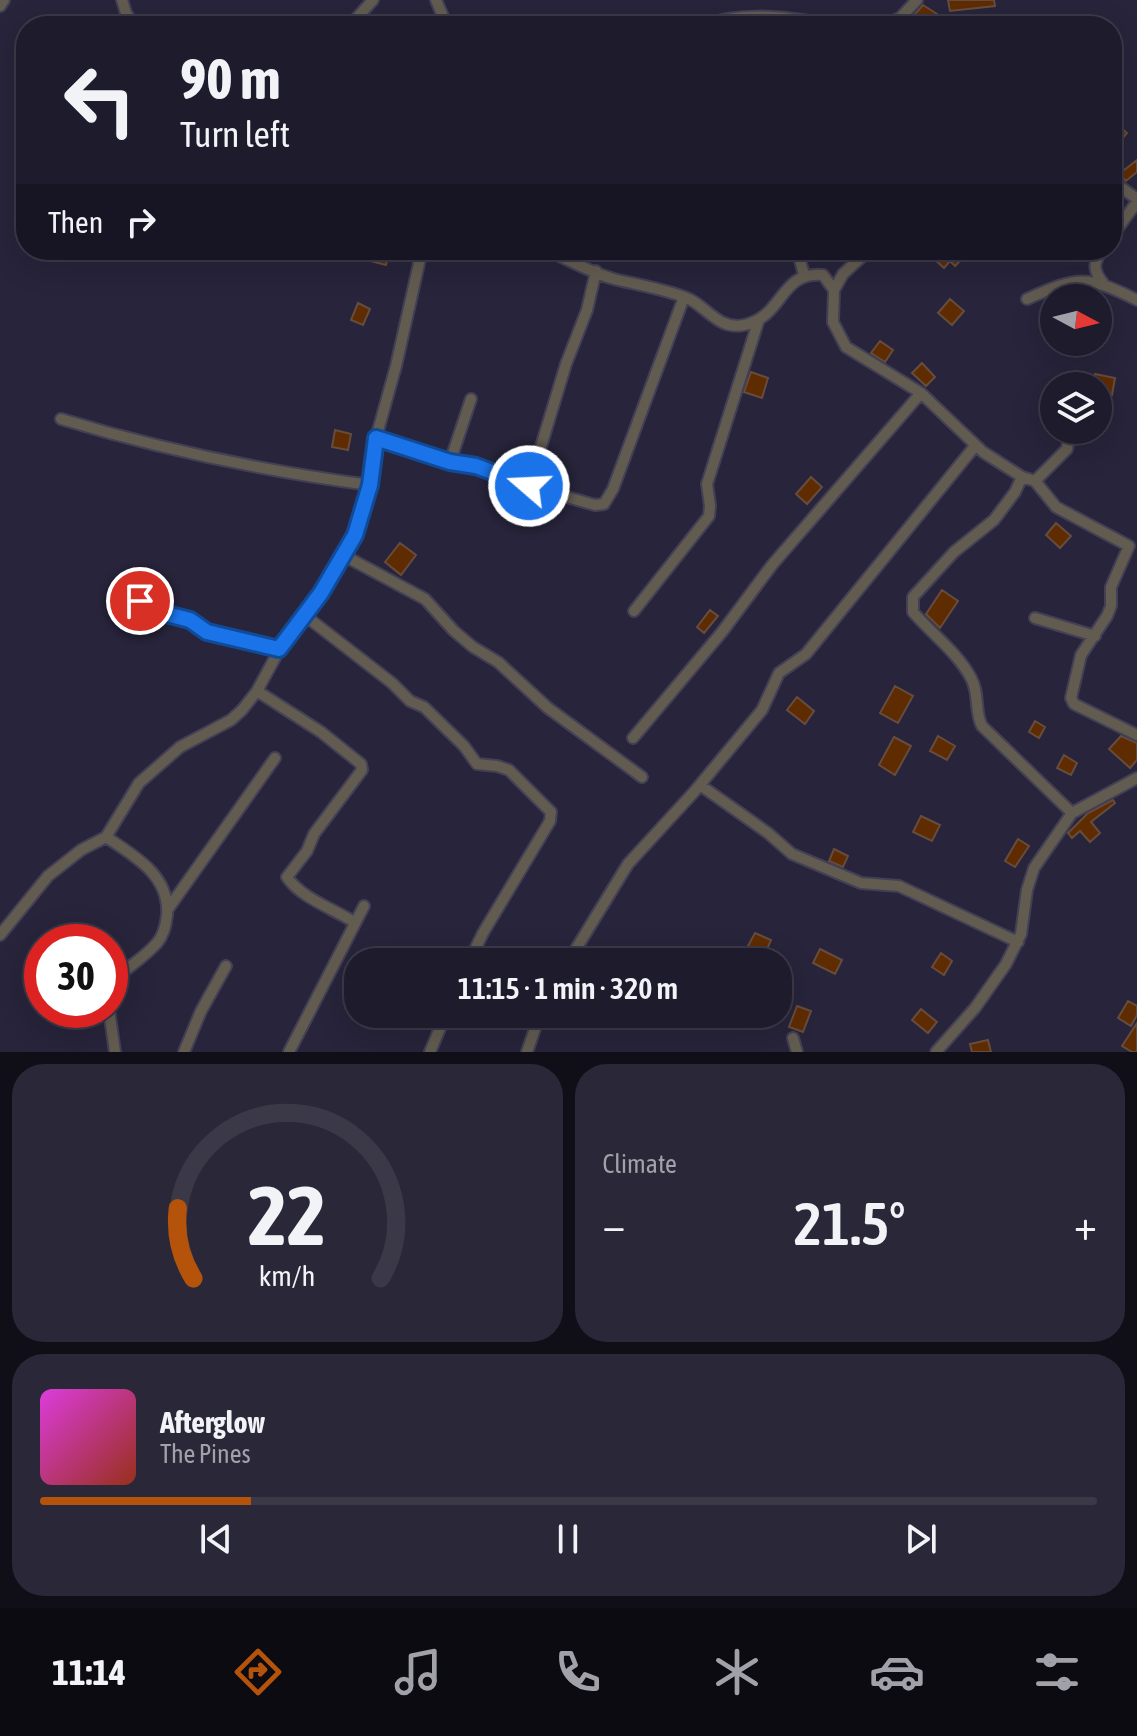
<!DOCTYPE html>
<html lang="en">
<head>
<meta charset="utf-8">
<style>
  body { margin:0; font-family:"Asap Condensed",sans-serif; background:#2a2838; color:#f1f3f6; height:100vh; display:flex; flex-direction:column; font-size:30px; white-space:nowrap }
  * { box-sizing:border-box; margin:0 }
  p { font-size:26px; color:#a0a1a9 }
  .icon { flex:none; width:44px; height:44px; fill:none; stroke:currentColor; stroke-width:2; stroke-linecap:round; stroke-linejoin:round }
  .map { position:relative; height:1052px; overflow:hidden }
  .panel { display:flex; flex-direction:column; gap:12px; padding:12px; background:#100f18; flex:1 }
  .panel>* { flex:none }
  .guide { position:absolute; left:16px; top:16px; width:1106px; height:244px; border-radius:32px; box-shadow:0 8px 32px #0002,0 0 0 2px #3b3948; background:#1d1b2c; color:#f1f3f6; overflow:hidden }
  .needle { width:52px; rotate:97deg }
  .tools { position:absolute; left:1040px; top:284px; display:grid; gap:16px }
  .tools a { display:grid; place-items:center; width:72px; height:72px; border-radius:50%; background:#1d1b2c; box-shadow:0 8px 32px #0002,0 0 0 2px #3b3948; font-size:40px }
  .speed { position:absolute; left:24px; top:924px; display:flex; gap:16px; font-size:40px; font-weight:700; text-align:center }
  .speed>* { display:grid; place-content:center; width:104px; height:104px; border-radius:50%; background:#1d1b2c; box-shadow:0 8px 32px #0002,0 0 0 2px #3b3948; line-height:1 }
  .speed .limit { border:12px solid #d22; background:#fff; color:#111 }
  .pin { position:absolute; display:grid; place-items:center; width:68px; height:68px; color:#fff; margin:-34px; border:4px solid #fff; border-radius:50%; box-shadow:0 2px 8px #0007 }
  .me { position:absolute; width:88px; margin:-44px; rotate:289deg; stroke-linejoin:round; filter:drop-shadow(0 0 6px #0008) }
  .turn { display:flex; align-items:center; gap:28px; height:168px; padding:0 32px; font-size:36px }
  .turn .icon { width:104px; height:104px; stroke-width:2.5 }
  .turn b { display:block; font-size:56px; line-height:68px }
  .then { display:flex; align-items:center; height:76px; padding:0 32px; background:#0003; gap:16px; font-size:30px }
  .big { font-size:60px; font-weight:600; line-height:1.1 }
  .panel .card { flex:1; display:flex; flex-direction:column; justify-content:center; gap:12px; min-width:0; padding:0 28px; border-radius:32px; background:#2a2838 }
  .panel .dial { align-items:center; gap:0 }
  .dial svg { height:208px; overflow:visible; fill:none; stroke:#3b3948; stroke-width:7; stroke-linecap:round; text-anchor:middle }
  .dial text { fill:#f1f3f6; stroke:none }
  .song { display:flex; align-items:center; gap:24px }
  .cover { width:96px; height:96px; border-radius:12px; background:linear-gradient(135deg,hsl(300 70% 55%),hsl(10 70% 35%)) }
  .played { height:8px; border-radius:4px; background:linear-gradient(90deg,#b45309 20%,#3b3948 20%) }
  .keys { display:flex; justify-content:space-around; direction:ltr }
  .heat { display:flex; justify-content:space-between; align-items:center; font-size:44px; direction:ltr }
  .panel .tiles { flex:1; display:grid; gap:12px; grid-template-columns:1fr 1fr }
  .card:last-child { grid-column:span 2 }
  .trip { position:absolute; left:344px; top:948px; width:448px; height:80px; border-radius:32px; background:#1d1b2c; box-shadow:0 8px 32px #0002,0 0 0 2px #3b3948; font-weight:600; line-height:80px; text-align:center }
  .tab-bar { display:flex; height:128px; justify-content:space-around; align-items:center; background:#0c0b12; color:#a0a1a9 }
  .tab-bar .icon { width:56px; height:56px }
  .tab-bar .selected { color:#b45309 }
  .tab-bar b { font-size:36px; color:#f1f3f6 }
  .map>svg:first-child { display:block }
  .building { fill:#5f2c02; stroke:#664c3d; stroke-width:2 }
  .lines { fill:none; stroke-linecap:round; stroke-linejoin:round }
  .street-casing { stroke:#434056; stroke-width:14 }
  .street { stroke:#625b50; stroke-width:10 }
  .route-casing { stroke:#114b97; stroke-width:20 }
  .route { stroke:#1a73e8; stroke-width:14 }
</style>
</head>
<body>
<div class="map">
<svg width="1137" height="1052" viewBox="0 0 1137 1052">
  <rect width="100%" height="100%" fill="#27243b"/>
  <!-- building -->
  <path class="building" d="M948,0H994L995,6L950,11Z
    M923,5L945,19L941,26H918L910,20Z
    M1112,120L1127,133L1112,150Z
    M1137,160V172L1126,181L1119,174Z
    M366,250H390L386,265L363,259Z
    M940,250H959L956,253L962,259L955,266L950,261L944,268L932,257Z
    M950,299L964,311L952,325L938,313Z
    M358,303L370,309L363,325L351,320Z
    M880,341L893,350L885,362L871,353Z
    M922,363L935,377L926,386L912,373Z
    M751,372L768,378L762,398L744,392Z
    M1095,374L1115,378L1112,395L1098,392V386H1092Z
    M335,430L351,434L348,450L332,447Z
    M811,477L822,487L807,504L796,494Z
    M1056,523L1071,536L1060,548L1046,535Z
    M400,543L416,555L401,575L385,562Z
    M942,590L958,601L940,628L926,614Z
    M710,610L718,616L704,633L697,627Z
    M895,686L913,696L898,723L880,713Z
    M797,697L814,711L805,724L787,710Z
    M1035,721L1045,727L1039,738L1029,732Z
    M938,736L955,746L947,760L930,751Z
    M1121,736L1137,743V760L1130,768L1109,749Z
    M894,737L911,746L895,775L879,765Z
    M1064,755L1077,763L1071,775L1057,768Z
    M1113,800L1115,803L1091,822L1100,833L1090,842L1080,831L1072,838L1068,833L1088,813Z
    M921,816L940,825L932,841L913,832Z
    M1018,839L1029,846L1015,867L1005,861Z
    M834,849L848,856L843,867L829,861Z
    M755,933L771,940L765,954L748,946Z
    M820,949L842,960L835,974L813,963Z
    M941,953L952,961L944,975L932,967Z
    M1128,1001L1137,1006V1015L1131,1026L1118,1018Z
    M797,1006L811,1011L803,1032L789,1027Z
    M921,1009L937,1022L928,1033L912,1020Z
    M1137,1023V1052H1132L1122,1046Z
    M988,1040L991,1052H972L970,1044Z"/>
  <g class="lines">
    <defs>
      <path id="street" d="M122,0L126,13L134,26
        M436,0L447,26
        M0,6L4,0
        M355,20L373,0
        M349,26L355,20L363,26
        M701,26C743,10 794,17 837,26
        M886,26L901,17L917,0
        M1112,181L1137,199
        M1112,236L1137,202
        M546,250C568,259 591,273 614,279C634,284 674,291 691,300C709,310 720,330 744,325C785,316 779,271 823,275L834,290
        M801,250L800,260L804,275
        M869,250L843,274L834,290L833,322L846,347L921,393L983,452L1022,477L1035,481L1056,507L1129,546L1111,587V606L1107,616L1081,655L1071,698L1074,704L1137,735
        M1102,250C1093,264 1093,270 1103,283
        M1027,299C1078,276 1087,275 1137,300
        M61,419C163,450 264,471 370,485
        M376,438L450,462L476,466L510,481L595,505L604,504L613,489L684,297
        M450,462L471,399
        M1022,477L1015,492L994,520L954,552L913,597V612C932,634 958,653 971,678C980,694 974,711 982,726L1072,813
        M1035,481L1067,449L1070,430
        M529,486L566,364L587,310L596,271
        M341,554L425,599L454,631L473,647L498,662L548,708L642,777
        M127,595L151,610L190,620L207,632L279,649
        M634,611L709,516L710,506L707,484L759,319
        M303,614L392,683L410,701L424,707L464,746L477,764L497,766L509,770L551,812L550,821L483,933L469,962
        M1035,618L1095,636
        M257,691L321,732L361,764L362,770L314,834L307,851L287,877C301,898 332,908 354,922
        M633,738L722,632L772,565L921,393
        M700,785L768,833L792,854L861,883L899,886L1018,942
        M106,837C135,856 170,876 167,915C166,925 164,935 157,943C143,959 124,969 110,984
        M168,909L275,758
        M0,935L48,876L81,850L106,837L139,783L180,747L231,720L242,710L257,691L290,630L321,593L355,535L364,510L370,485L376,438L396,366L422,250
        M568,962L628,864L694,792L762,710L779,673L806,654L975,446
        M109,1010L115,1052
        M793,1038L797,1052
        M184,1052L201,1011L226,966
        M289,1052L364,906
        M430,1052L446,1014
        M527,1052L540,1014
        M936,1052L975,1008L1006,964L1021,934L1027,890L1034,868L1072,813L1137,778"/>
    </defs>
    <!-- street casing -->
    <use href="#street" class="street-casing"/>
    <!-- street -->
    <use href="#street" class="street"/>
  </g>
  <g class="lines">
    <defs>
      <path id="route" d="M140,601L151,610L190,620L207,632L279,649L321,593L355,535L370,485L376,438L450,462L476,466L529,486"/>
    </defs>
    <!-- route casing -->
    <use href="#route" class="route-casing"/>
    <!-- route -->
    <use href="#route" class="route"/>
  </g>
</svg>
<div class="tools">
<a><svg class="needle" viewBox="-14 -14 28 28"><path d="M0-13l5 13h-10z" fill="#e53935"/><path d="M0 13l5-13h-10z" fill="#a0a1a9"/></svg></a>
<a><svg class="icon" aria-label="layers" viewBox="0 0 24 24"><path d="M12 4l9 5-9 5-9-5zM3 14l9 5 9-5"/></svg></a>
</div>
<div class="speed"><div class="limit">30</div></div>
<div class="pin" style="left:140px;top:601px;background:#d93025"><svg class="icon" aria-label="arrive" viewBox="0 0 24 24"><path d="M6 21V4h12l-3 4 3 4H6"/></svg></div>
<svg class="me" style="left:529px;top:486px" viewBox="-20 -20 40 40"><circle r="17" fill="#1a73e8" stroke="#fff" stroke-width="3"/><path d="M0-11L8 9 0 5-8 9z" fill="#fff"/></svg>
<div class="trip">11:15 · 1 min · 320 m</div>
<div class="guide">
<div class="turn"><svg class="icon" aria-label="left" viewBox="0 0 24 24"><path d="M17 20v-9H6M10 6l-5 5 5 5"/></svg><div><b>90 m</b>Turn left</div></div>
<div class="then">Then<svg class="icon" aria-label="right" viewBox="0 0 24 24"><path d="M7 20v-9h11M14 6l5 5-5 5"/></svg></div>
</div>
</div>
<section class="panel">
<div class="tiles">
<div class="card dial"><svg viewBox="0 0 100 80">
<path d="M14 69A42 42 0 1 1 86 69"/>
<path d="M14 69A42 42 0 0 1 8 42" stroke="#b45309"/>
<text x="50" y="56" font-size="32" font-weight="700">22</text>
<text x="50" y="72" font-size="11">km/h</text>
</svg></div>
<div class="card"><p>Climate</p>
<div class="heat"><a>−</a><b class="big">21.5°</b><a>+</a></div>
</div>
<div class="card">
<div class="song"><i class="cover"></i><div><b>Afterglow</b><p>The Pines</p></div></div>
<div class="played"></div>
<div class="keys"><svg class="icon" aria-label="previous" viewBox="0 0 24 24"><path d="M18 5L8 12l10 7zM5 5v14"/></svg><svg class="icon" aria-label="pause" viewBox="0 0 24 24"><path d="M8 5v14M16 5v14"/></svg><svg class="icon" aria-label="next" viewBox="0 0 24 24"><path d="M6 5l10 7-10 7zM19 5v14"/></svg></div>
</div>
</div>
</section>
<nav class="tab-bar">
<b>11:14</b>
<svg class="icon selected" aria-label="directions" viewBox="0 0 24 24"><path d="M12 3l9 9-9 9-9-9zM9 14v-3h6M13 9l2 2-2 2"/></svg>
<svg class="icon" aria-label="music" viewBox="0 0 24 24"><path d="M9 18V5l10-2v13"/><circle cx="6" cy="18" r="3"/><circle cx="16" cy="16" r="3"/></svg>
<svg class="icon" aria-label="phone" viewBox="0 0 24 24"><path d="M5 4h4l2 5-3 2q2 4 5 5l2-3 5 2v4C11 20 4 13 5 4z"/></svg>
<svg class="icon" aria-label="climate" viewBox="0 0 24 24"><path d="M12 3v18M4 7l16 10M4 17L20 7"/></svg>
<svg class="icon" aria-label="car" viewBox="0 0 24 24"><path d="M5 17H2v-5l4-1 3-4h7l3 4 3 1v5h-3M9 17h6M6 11h13"/><circle cx="7" cy="17" r="2"/><circle cx="17" cy="17" r="2"/></svg>
<svg class="icon" aria-label="filters" viewBox="0 0 24 24"><path d="M4 7h16M4 17h16"/><circle cx="9" cy="7" r="2"/><circle cx="15" cy="17" r="2"/></svg>
</nav>
</body>
</html>
